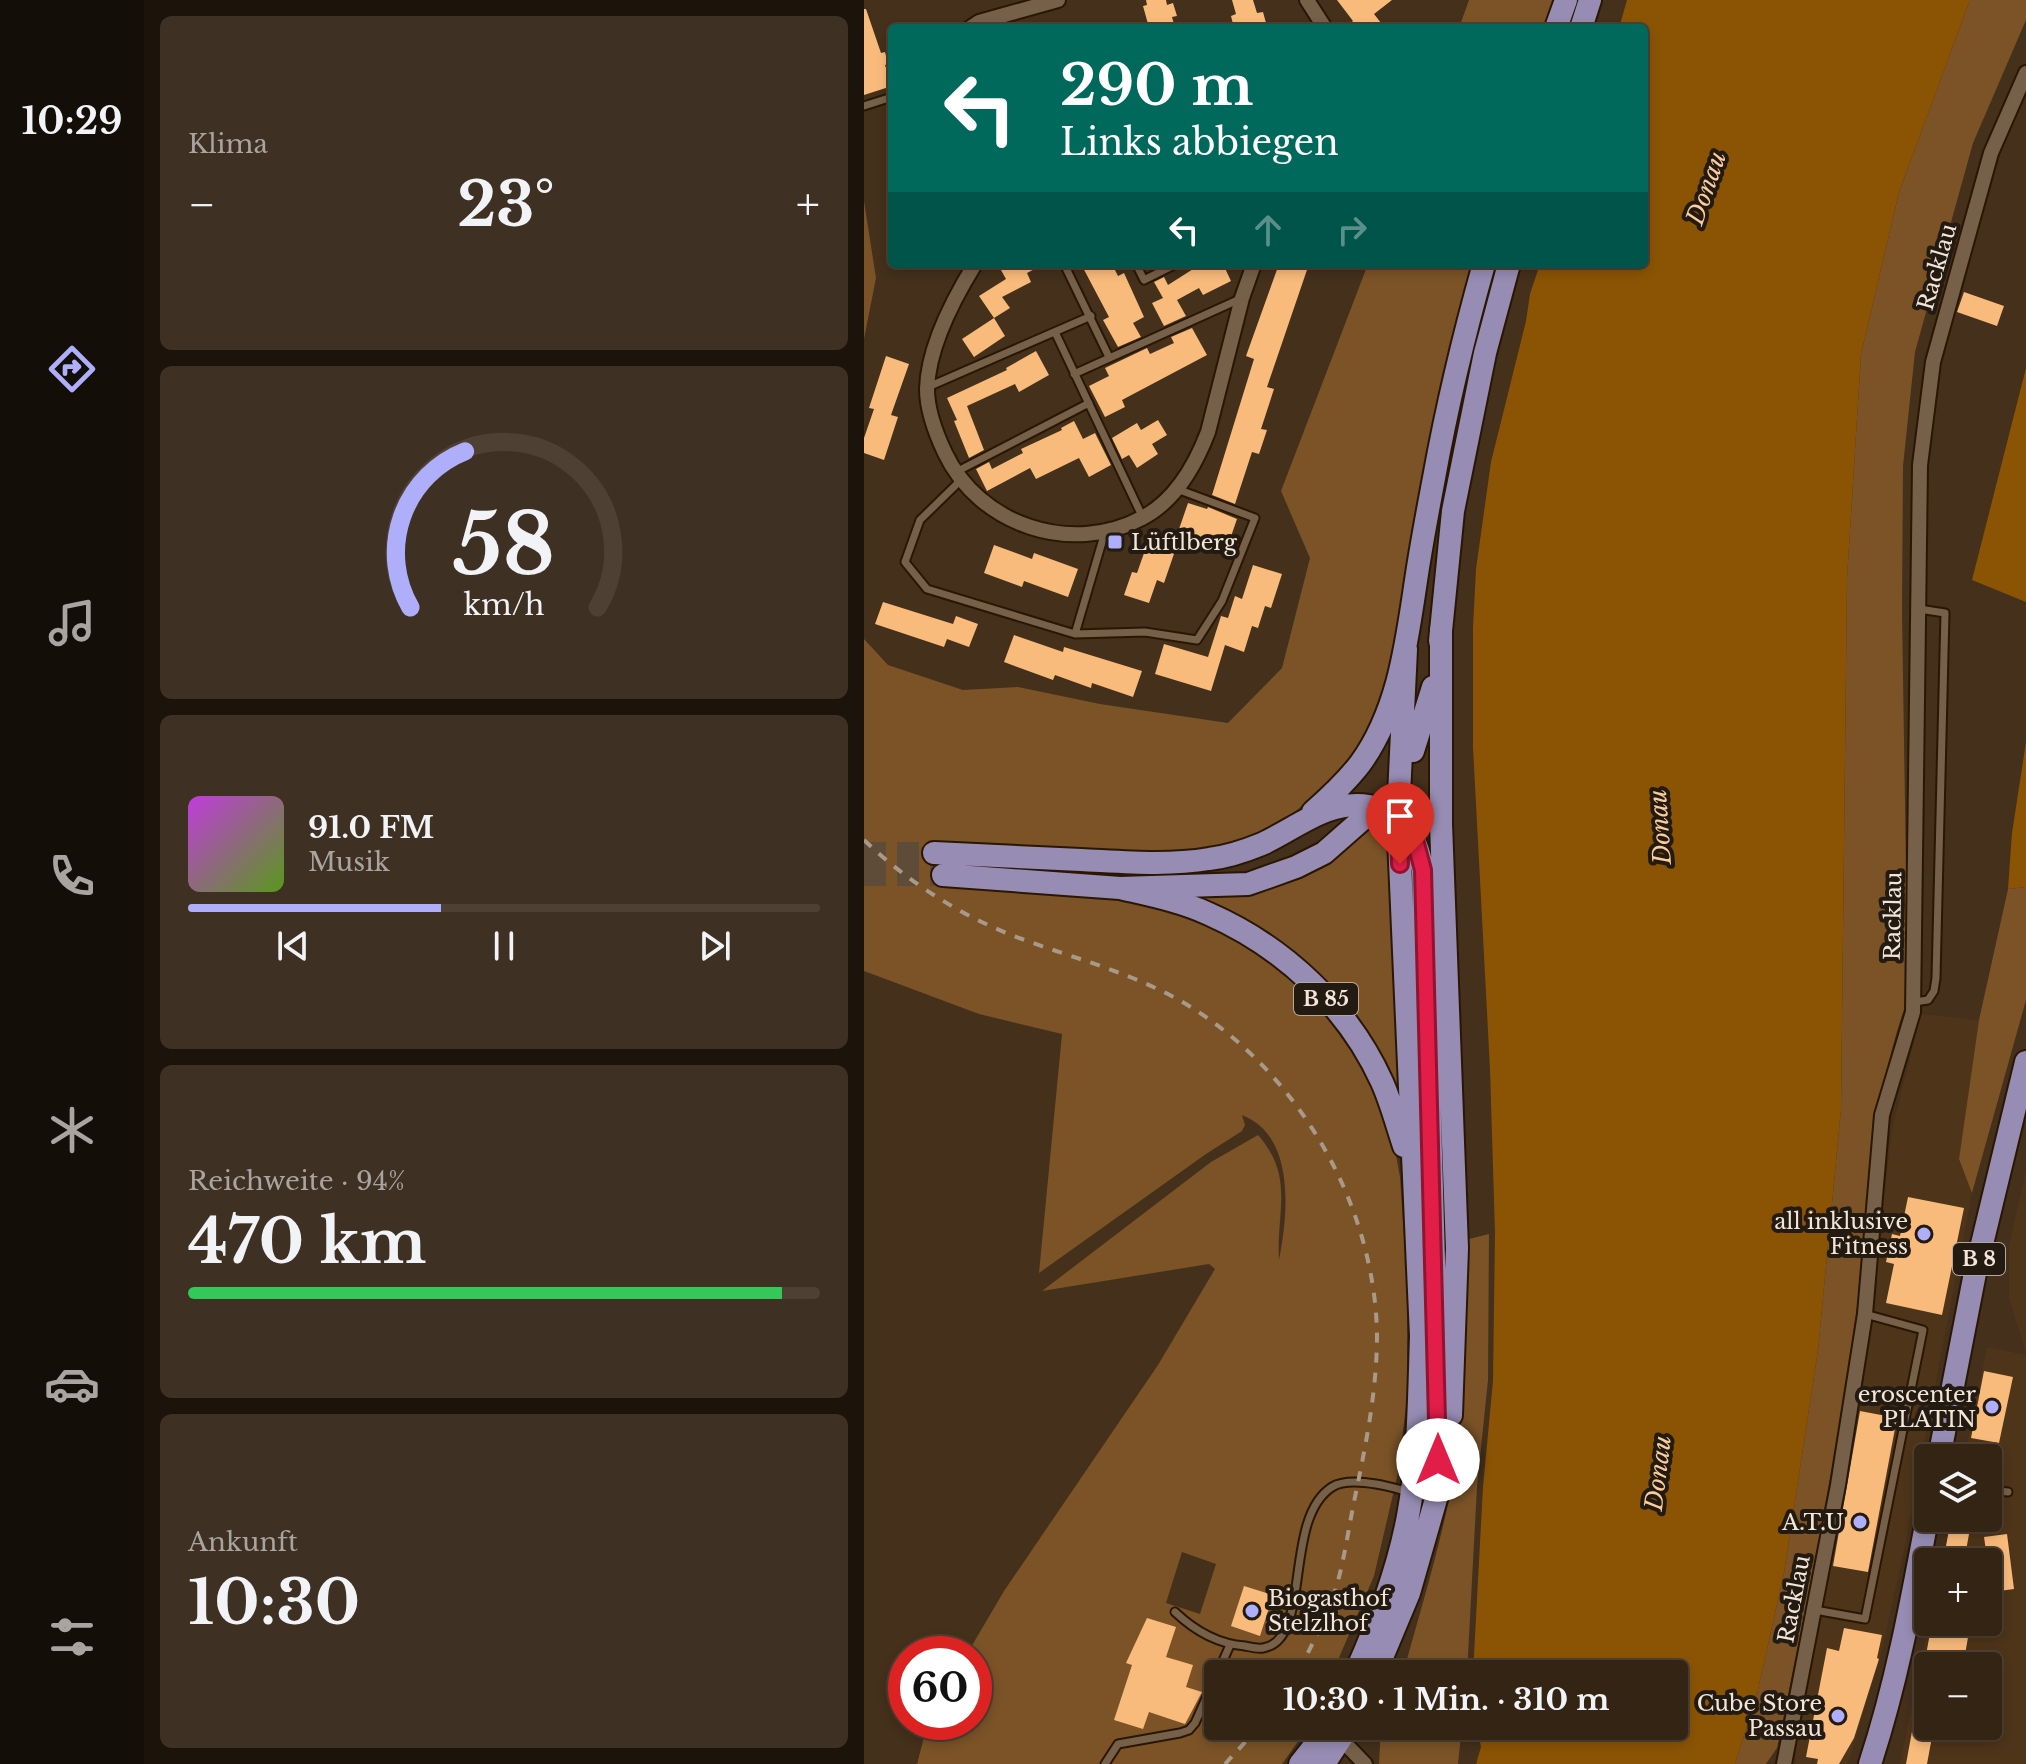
<!DOCTYPE html>
<html lang="de">
<head>
<meta charset="utf-8">
<style>
  body { margin:0; font-family:"Libre Baskerville",serif; background:#3e3022; color:#f1f3f6; height:100vh; display:flex; flex-direction:column; font-size:30px; white-space:nowrap }
  * { box-sizing:border-box; margin:0 }
  p { font-size:26px; color:#a9a4a0 }
  .icon { flex:none; width:44px; height:44px; fill:none; stroke:currentColor; stroke-width:2; stroke-linecap:round; stroke-linejoin:round }
  .map { position:relative; flex:1; overflow:hidden }
  .drawer { display:flex; flex-direction:column; gap:16px; padding:16px; background:#1c140b; width:720px }
  .drawer>* { flex:none }
  .hud { position:absolute; left:24px; top:24px; width:760px; height:244px; border-radius:8px; box-shadow:0 4px 12px #0003,0 0 0 2px #4e4134; background:#00695c; color:#fff; overflow:hidden }
  .fabs { position:absolute; left:1050px; top:1444px; display:grid; gap:16px }
  .fabs a { display:grid; place-items:center; width:88px; height:88px; border-radius:8px; background:#332414; box-shadow:0 4px 12px #0003,0 0 0 2px #4e4134; font-size:40px }
  .speed { position:absolute; left:24px; top:1636px; display:flex; gap:16px; font-size:40px; font-weight:700; text-align:center }
  .speed>* { display:grid; place-content:center; width:104px; height:104px; border-radius:50%; background:#332414; box-shadow:0 4px 12px #0003,0 0 0 2px #4e4134; line-height:1 }
  .speed .limit { border:12px solid #d22; background:#fff; color:#111 }
  .pin { position:absolute; display:grid; place-items:center; width:68px; height:68px; color:#fff; margin:-82px -34px; border-radius:50% 50% 50% 0; rotate:-45deg; box-shadow:0 0 8px #0007 }
  .pin .icon { rotate:45deg }
  .me { position:absolute; width:88px; margin:-44px; rotate:0deg; stroke-linejoin:round; filter:drop-shadow(0 0 6px #0008) }
  .turn { display:flex; align-items:center; gap:28px; height:168px; padding:0 40px; font-size:36px }
  .turn .icon { width:104px; height:104px; stroke-width:2.5 }
  .turn b { display:block; font-size:56px; line-height:68px }
  .lanes { display:flex; align-items:center; height:76px; padding:0 40px; background:#0003; justify-content:center; gap:40px; direction:ltr }
  .lanes .off { opacity:.35 }
  .big { font-size:60px; font-weight:800; line-height:1.1 }
  .drawer .tile { flex:1; display:flex; flex-direction:column; justify-content:center; gap:12px; min-width:0; padding:0 28px; border-radius:12px; background:#3e3022 }
  .drawer .dial { align-items:center; gap:0 }
  .dial svg { height:208px; overflow:visible; fill:none; stroke:#4e4134; stroke-width:7; stroke-linecap:round; text-anchor:middle }
  .dial text { fill:#f1f3f6; stroke:none }
  .song { display:flex; align-items:center; gap:24px }
  .cover { width:96px; height:96px; border-radius:12px; background:linear-gradient(135deg,hsl(290 70% 55%),hsl(90 70% 35%)) }
  .played { height:8px; border-radius:4px; background:linear-gradient(90deg,#afaefa 40%,#4e4134 40%) }
  .keys { display:flex; justify-content:space-around; direction:ltr }
  .heat { display:flex; justify-content:space-between; align-items:center; font-size:44px; direction:ltr }
  .charge { height:12px; border-radius:6px; background:linear-gradient(90deg,#34c759 94%,#4e4134 0) }
  .trip { position:absolute; left:340px; top:1660px; width:484px; height:80px; border-radius:8px; background:#332414; box-shadow:0 4px 12px #0003,0 0 0 2px #4e4134; font-weight:800; line-height:80px; text-align:center }
  main { display:flex; flex:1; min-height:0 }
  .menu { display:flex; flex-direction:column; width:144px; justify-content:space-around; align-items:center; background:#140e08; color:#a9a4a0 }
  .menu .icon { width:56px; height:56px }
  .menu .active { color:#afaefa }
  .menu b { font-size:36px; color:#f1f3f6 }
  .map>svg:first-child { display:block }
  .built { fill:#4e3419; fill-rule:evenodd }
  .green { fill:#7b5327; fill-rule:evenodd }
  .water { fill:#8b5405 }
  .building { fill:#f9bb7b }
  .lines { fill:none; stroke-linecap:round; stroke-linejoin:round }
  .primary-tunnel { stroke:#5e4b38; stroke-width:22; stroke-dasharray:22 11; stroke-linecap:butt }
  .lane-casing { stroke:#2a1703; stroke-width:11 }
  .street-casing { stroke:#2a1703; stroke-width:18 }
  .primary-casing { stroke:#2a1703; stroke-width:26 }
  .lane { stroke:#766049; stroke-width:7 }
  .street { stroke:#766049; stroke-width:14 }
  .primary { stroke:#978db4; stroke-width:22 }
  .rail { stroke:#a99989; stroke-width:4; stroke-dasharray:10 10; stroke-linecap:butt }
  .route-casing { stroke:#92132f; stroke-width:20 }
  .route { stroke:#e11d48; stroke-width:14 }
  .poi-dot { fill:#afaefa; stroke:#231a11; stroke-width:3 }
  .labels { text-anchor:middle; dominant-baseline:central; stroke-width:8; stroke-linejoin:round; paint-order:stroke }
  .shield { fill:#231a11; stroke:#b5a99d; stroke-width:2 }
  .shield-label { font-size:20px; font-weight:bold; fill:#f3e6d9 }
  .street-label { font-size:22px; fill:#f3e6d9; stroke:#231a11 }
  .poi-label { font-size:22px; fill:#f3e6d9; stroke:#231a11; text-anchor:end }
  .water-label { font-size:24px; font-style:italic; fill:#fccc9c; stroke:#231a11 }
</style>
</head>
<body>
<main>
<nav class="menu">
<b>10:29</b>
<svg class="icon active" aria-label="directions" viewBox="0 0 24 24"><path d="M12 3l9 9-9 9-9-9zM9 14v-3h6M13 9l2 2-2 2"/></svg>
<svg class="icon" aria-label="music" viewBox="0 0 24 24"><path d="M9 18V5l10-2v13"/><circle cx="6" cy="18" r="3"/><circle cx="16" cy="16" r="3"/></svg>
<svg class="icon" aria-label="phone" viewBox="0 0 24 24"><path d="M5 4h4l2 5-3 2q2 4 5 5l2-3 5 2v4C11 20 4 13 5 4z"/></svg>
<svg class="icon" aria-label="climate" viewBox="0 0 24 24"><path d="M12 3v18M4 7l16 10M4 17L20 7"/></svg>
<svg class="icon" aria-label="car" viewBox="0 0 24 24"><path d="M5 17H2v-5l4-1 3-4h7l3 4 3 1v5h-3M9 17h6M6 11h13"/><circle cx="7" cy="17" r="2"/><circle cx="17" cy="17" r="2"/></svg>
<svg class="icon" aria-label="filters" viewBox="0 0 24 24"><path d="M4 7h16M4 17h16"/><circle cx="9" cy="7" r="2"/><circle cx="15" cy="17" r="2"/></svg>
</nav>
<section class="drawer">
<div class="tile"><p>Klima</p>
<div class="heat"><a>−</a><b class="big">23°</b><a>+</a></div>
</div>
<div class="tile dial"><svg viewBox="0 0 100 80">
<path d="M14 69A42 42 0 1 1 86 69"/>
<path d="M14 69A42 42 0 0 1 35 9" stroke="#afaefa"/>
<text x="50" y="56" font-size="32" font-weight="700">58</text>
<text x="50" y="72" font-size="11">km/h</text>
</svg></div>
<div class="tile">
<div class="song"><i class="cover"></i><div><b>91.0 FM</b><p>Musik</p></div></div>
<div class="played"></div>
<div class="keys"><svg class="icon" aria-label="previous" viewBox="0 0 24 24"><path d="M18 5L8 12l10 7zM5 5v14"/></svg><svg class="icon" aria-label="pause" viewBox="0 0 24 24"><path d="M8 5v14M16 5v14"/></svg><svg class="icon" aria-label="next" viewBox="0 0 24 24"><path d="M6 5l10 7-10 7zM19 5v14"/></svg></div>
</div>
<div class="tile"><p>Reichweite · 94%</p><b class="big">470 km</b><div class="charge"></div></div>
<div class="tile"><p>Ankunft</p><b class="big">10:30</b></div>
</section>
<div class="map">
<svg width="1162" height="1764" viewBox="0 0 1162 1764">
  <rect width="100%" height="100%" fill="#44301b"/>
  <!-- built -->
  <path class="built" d="M1057,1014L1115,1020L1095,1159L1108,1193L1039,1555L1017,1654L984,1764H932V1747L953,1621L1002,1349L1028,1129Z
    M1162,1171V1353L1145,1298V1245Z
    M1123,1347L1162,1355V1764H1036L1065,1622H1124V1562H1078L1087,1518H1124V1458H1100ZM1064,1666H1124V1726H1064Z"/>
  <!-- green -->
  <path class="green" d="M605,0H690L680,28H595Z
    M1106,0H1162V20L1109,143L1051,352L1039,466L1038,611L1044,998C1006,1101 1006,1206 992,1314C972,1460 943,1604 913,1748L902,1764H871L893,1694L920,1573L954,1350L977,1109L983,578L997,354L1035,192Z
    M0,201L12,278L0,339Z
    M504,264H611L582,369L552,506L537,610L521,683L504,727L488,755L467,781L433,810L402,830L366,846L331,853H268L69,841L78,884L202,890L304,905L405,954L445,993L503,1073L529,1138L536,1177L543,1281V1397L534,1473L510,1576L468,1674H354V1726H445L418,1764H53L64,1722H110V1654H103L140,1591L294,1365L351,1269L345,1264L178,1291L347,1162L394,1135C431,1177 412,1212 415,1260C424,1214 432,1136 378,1115L381,1125L378,1131L342,1154L175,1273L198,1034L115,1014L0,971V639L24,665L99,690L154,687L236,704L364,723L418,668L446,558L417,491ZM318,1552L352,1564L336,1614L302,1603Z
    M513,819L528,824L540,1121L484,1011L326,895L475,851Z
    M1162,887V1000L1108,1193L1095,1159L1115,1020L1144,889Z
    M625,1234L624,1380L613,1487L603,1674H539C556,1611 576,1548 588,1484C603,1404 602,1320 605,1239Z
    M517,1726H598L594,1764H515Z"/>
  <!-- water -->
  <path class="water" d="M763,0H1106L1035,192L997,354L983,578L977,1109L954,1350L920,1573L893,1694L871,1764H612L617,1747L613,1726H810V1674H609L619,1487L629,1381L631,1233L626,1069L609,747V628L612,569L627,462L662,321L666,294L676,264H780V28H755Z
    M1162,368V602L1108,580Z
    M1162,742V887L1144,889L1148,833Z"/>
  <!-- building -->
  <path class="building" d="M282,0H302L303,5L309,3L313,16L308,17L311,28H291L289,22L284,24L279,6L283,5Z
    M368,0H389L393,13L399,12L402,23L395,25L396,28H370L367,16L372,14Z
    M473,0H528L510,14L521,28H481L489,21Z
    M0,9H2L17,53L21,52L24,64L21,65L28,86L0,95Z
    M149,264H180L163,273L167,282L138,297L146,308L130,318L115,296L142,279L137,270Z
    M217,264H248L254,276L260,273L280,317L269,323L277,337L254,347L239,320L245,317Z
    M337,264H359L367,281L339,295L335,288L313,300L322,316L300,326L288,303L299,298L290,282L300,277L304,285Z
    M415,264H445L403,387L410,389L397,429L403,430L395,454L388,452L371,504L348,495L390,359L382,356Z
    M1100,292L1140,306L1133,326L1093,312Z
    M130,318L141,336L110,357L98,339Z
    M328,328L343,355L258,400L261,407L241,417L225,386L245,376L241,368L283,348L286,354L310,343L307,337Z
    M172,351L185,375L155,392L151,384L103,406L120,450L105,458L90,421L93,420L83,398L143,370L142,368Z
    M22,356L45,364L27,415L34,417L20,460L0,453V438L10,409L5,408Z
    M294,420L303,435L288,444L294,454L273,468L265,455L258,459L248,438L273,423L277,430Z
    M210,421L219,439L231,433L247,465L225,477L215,458L172,479L166,468L123,491L112,469L125,462L128,469L159,453L157,449L198,430L197,428Z
    M324,503L343,509L344,507L373,519L363,548L314,532Z
    M285,539L312,548L300,583L293,580L285,603L260,595L268,572L273,573Z
    M130,545L168,559L170,553L214,569L204,597L160,581L158,587L120,573Z
    M389,565L418,574L407,608L401,606L394,628L388,626L380,652L361,645L347,691L291,674L300,644L344,657L357,616L364,618L371,596L378,599Z
    M19,602L89,624L92,616L114,624L105,647L83,639L80,647L11,624Z
    M150,635L199,652L200,647L278,671L269,697L228,683L227,688L191,675L189,680L140,662Z
    M1044,1197L1100,1208L1078,1315L1022,1303L1030,1264L1022,1262L1028,1234L1036,1236Z
    M1120,1371L1149,1377L1135,1443L1107,1438Z
    M996,1411L1033,1418L1004,1572L969,1566Z
    M1085,1530L1105,1534L1100,1562H1079Z
    M1143,1534L1150,1589L1128,1592L1120,1537Z
    M380,1586L409,1595L396,1636L367,1626Z
    M283,1618L312,1627L302,1657L329,1665L322,1687L338,1692L321,1724L285,1712L279,1729L250,1720L268,1665L262,1663Z
    M1068,1622H1089L1106,1626L1099,1666H1060Z
    M980,1628L1018,1635L1013,1658L1015,1659L990,1738L975,1764H953L954,1759L942,1757L963,1648L975,1651Z
    M1058,1677L1064,1678V1726H1070L1063,1764H1042Z"/>
  <g class="lines">
    <!-- primary-tunnel -->
    <path class="primary-tunnel" d="M0,853H70
      M0,875H79"/>
    <defs>
      <path id="lane" d="M0,106L28,97
        M200,264L245,357
        M272,264L280,280L312,264
        M191,332L279,518
        M210,374L376,299
        M64,387L227,316
        M92,472L225,403
        M96,481L56,520L41,562L63,589L211,634L281,632L333,640L358,601L391,518L313,489
        M211,634L241,532
        M1050,1002L1064,1000L1070,991L1072,978L1081,613L1055,609
        M1124,1490L1144,1492
        M951,1610L1001,1619L1059,1330L1001,1314
        M311,1612C330,1630 353,1644 381,1646C386,1647 394,1649 399,1648C449,1640 418,1519 468,1487C490,1473 545,1492 569,1499
        M241,1764L254,1744L316,1733L325,1730L331,1723L366,1645"/>
      <path id="street" d="M443,0L461,28
        M106,28L115,22L194,0
        M111,264C90,298 64,348 63,389C63,411 72,434 81,453C115,525 207,556 278,518C311,501 331,466 344,432L378,298L390,264
        M471,1733L501,1764
        M920,1764L974,1485L1001,1314L1018,1115L1049,1012L1056,465L1069,362L1127,153L1162,73"/>
      <path id="primary" d="M692,28L702,0
        M717,28L726,0
        M577,629V824L593,1248L587,1415
        M576,641L589,511L621,353L645,264
        M549,751L569,687
        M449,812C466,797 482,782 496,764C536,709 543,639 553,574C558,541 564,510 570,478C583,406 600,335 620,264
        M70,853C119,855 168,858 217,860C260,862 303,866 345,859C363,857 381,851 398,844C433,828 464,799 505,806C543,812 552,837 559,870L574,1403L572,1499
        M79,875L256,888L384,884L432,867L460,853L501,817
        M256,888C286,895 317,901 345,914C420,947 484,1007 518,1082C527,1102 533,1125 540,1146
        M1075,1458L1111,1273L1162,1062
        M491,1674C514,1623 534,1570 544,1516C555,1457 555,1395 557,1336L534,816L542,649
        M511,1674L545,1593L576,1485
        M436,1764L466,1726
        M460,1764L485,1726
        M1006,1764C1033,1682 1048,1599 1064,1514"/>
    </defs>
    <!-- lane casing -->
    <use href="#lane" class="lane-casing"/>
    <!-- street casing -->
    <use href="#street" class="street-casing"/>
    <!-- primary casing -->
    <use href="#primary" class="primary-casing"/>
    <!-- lane -->
    <use href="#lane" class="lane"/>
    <!-- street -->
    <use href="#street" class="street"/>
    <!-- primary -->
    <use href="#primary" class="primary"/>
    <!-- rail -->
    <path class="rail" d="M0,840C45,883 100,918 158,939C212,959 265,972 315,1000C431,1066 511,1202 513,1335C513,1390 502,1444 491,1497C484,1530 480,1565 469,1597C459,1624 446,1649 433,1674
      M361,1764L396,1726"/>
  </g>
  <g class="lines">
    <defs>
      <path id="route" d="M536,864L534,816L550,836L559,870L574,1460"/>
    </defs>
    <!-- route casing -->
    <use href="#route" class="route-casing"/>
    <!-- route -->
    <use href="#route" class="route"/>
  </g>
  <!-- markers -->
  <g class="poi-dot">
    <rect x="243" y="534" width="16" height="16" rx="4"/>
    <circle cx="1060" cy="1234" r="8"/>
    <circle cx="1128" cy="1407" r="8"/>
    <circle cx="996" cy="1522" r="8"/>
    <circle cx="388" cy="1611" r="8"/>
    <circle cx="974" cy="1716" r="8"/>
  </g>
  <g class="labels">
    <!-- shield labels -->
    <g class="shield">
      <rect x="430" y="983" width="64" height="32" rx="6"/>
      <rect x="1089" y="1243" width="52" height="32" rx="6"/>
    </g>
    <g class="shield-label">
      <text x="462" y="999">B 85</text>
      <text x="1115" y="1259">B 8</text>
    </g>
    <!-- street labels -->
    <g class="street-label">
      <text transform="translate(1073 267) rotate(-74)">Racklau</text>
      <text transform="translate(1029 916) rotate(-89)">Racklau</text>
      <text transform="translate(930 1599) rotate(-79)">Racklau</text>
    </g>
    <!-- poi labels -->
    <g class="poi-label">
      <text x="267" y="542" text-anchor="start">Lüftlberg</text>
      <text x="1044" y="1221">all inklusive<tspan x="1044" dy="25">Fitness</tspan></text>
      <text x="1112" y="1394">eroscenter<tspan x="1112" dy="25">PLATIN</tspan></text>
      <text x="980" y="1522">A.T.U</text>
      <text x="404" y="1598" text-anchor="start">Biogasthof<tspan x="404" dy="25">Stelzlhof</tspan></text>
      <text x="958" y="1703">Cube Store<tspan x="958" dy="25">Passau</tspan></text>
    </g>
    <!-- water labels -->
    <g class="water-label">
      <text transform="translate(842 188) rotate(-71)">Donau</text>
      <text transform="translate(796 827) rotate(-94)">Donau</text>
      <text transform="translate(794 1473) rotate(-83)">Donau</text>
    </g>
  </g>
</svg>
<div class="fabs">
<a><svg class="icon" aria-label="layers" viewBox="0 0 24 24"><path d="M12 4l9 5-9 5-9-5zM3 14l9 5 9-5"/></svg></a>
<a>+</a>
<a>−</a>
</div>
<div class="speed"><div class="limit">60</div></div>
<div class="pin" style="left:536px;top:864px;background:#d93025"><svg class="icon" aria-label="arrive" viewBox="0 0 24 24"><path d="M6 21V4h12l-3 4 3 4H6"/></svg></div>
<svg class="me" style="left:574px;top:1460px" viewBox="-20 -20 40 40"><circle r="19" fill="#fff"/><path d="M0-13L10 11 0 6-10 11z" fill="#e11d48"/></svg>
<div class="trip">10:30 · 1 Min. · 310 m</div>
<div class="hud">
<div class="turn"><svg class="icon" aria-label="left" viewBox="0 0 24 24"><path d="M17 20v-9H6M10 6l-5 5 5 5"/></svg><div><b>290 m</b>Links abbiegen</div></div>
<div class="lanes"><svg class="icon" aria-label="left" viewBox="0 0 24 24"><path d="M17 20v-9H6M10 6l-5 5 5 5"/></svg><svg class="icon off" aria-label="ahead" viewBox="0 0 24 24"><path d="M12 20V5M6 11l6-6 6 6"/></svg><svg class="icon off" aria-label="right" viewBox="0 0 24 24"><path d="M7 20v-9h11M14 6l5 5-5 5"/></svg></div>
</div>
</div>
</main>
</body>
</html>
